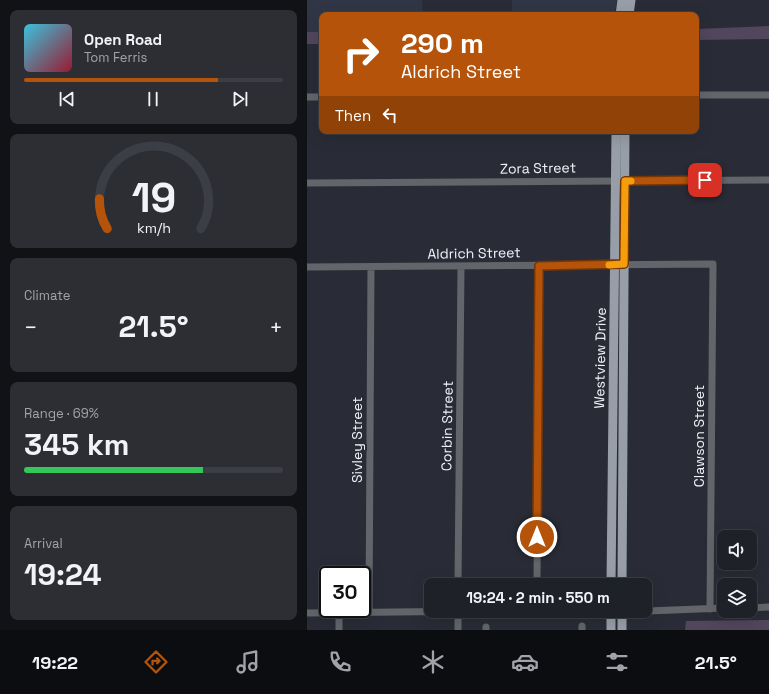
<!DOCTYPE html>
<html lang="en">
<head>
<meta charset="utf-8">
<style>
  body { margin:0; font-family:"Space Grotesk",sans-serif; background:#2c2e34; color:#f1f3f6; height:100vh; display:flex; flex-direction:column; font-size:15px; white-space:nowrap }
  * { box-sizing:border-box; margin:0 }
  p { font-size:13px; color:#a1a3a8 }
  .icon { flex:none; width:22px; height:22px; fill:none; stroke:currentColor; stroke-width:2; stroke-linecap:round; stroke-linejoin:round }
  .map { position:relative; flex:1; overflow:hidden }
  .details { display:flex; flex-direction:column; gap:10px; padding:10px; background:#111216; width:307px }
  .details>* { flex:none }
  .hud { position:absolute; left:12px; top:12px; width:380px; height:122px; border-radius:8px; box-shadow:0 4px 16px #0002,0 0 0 1px #3c3e45; background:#b45309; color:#fff; overflow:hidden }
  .buttons { position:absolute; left:410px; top:530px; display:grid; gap:8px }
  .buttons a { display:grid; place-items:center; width:40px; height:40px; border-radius:8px; background:#1f2128; box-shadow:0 4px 16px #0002,0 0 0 1px #3c3e45; font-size:20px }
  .speed { position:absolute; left:12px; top:566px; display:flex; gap:8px; font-size:20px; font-weight:700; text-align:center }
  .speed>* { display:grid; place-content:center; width:52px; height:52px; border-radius:50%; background:#1f2128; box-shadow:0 4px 16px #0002,0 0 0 1px #3c3e45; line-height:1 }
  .speed .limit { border:2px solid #111; border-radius:6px; background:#fff; color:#111 }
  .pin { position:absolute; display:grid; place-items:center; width:34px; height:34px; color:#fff; margin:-17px; border-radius:8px; box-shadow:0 2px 6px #0006 }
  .me { position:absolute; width:44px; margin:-22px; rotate:0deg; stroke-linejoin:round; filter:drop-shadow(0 0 3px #0008) }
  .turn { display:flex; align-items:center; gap:14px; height:84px; padding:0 16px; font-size:18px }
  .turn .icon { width:52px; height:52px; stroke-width:2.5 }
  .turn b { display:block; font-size:28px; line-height:34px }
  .then { display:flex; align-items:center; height:38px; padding:0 16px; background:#0003; gap:8px; font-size:15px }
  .big { font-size:30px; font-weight:700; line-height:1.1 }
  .details .card { flex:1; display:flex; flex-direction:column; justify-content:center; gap:6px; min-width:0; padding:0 14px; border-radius:8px; background:#2c2e34 }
  .details .dial { align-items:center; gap:0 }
  .dial svg { height:104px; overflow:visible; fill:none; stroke:#3c3e45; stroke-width:7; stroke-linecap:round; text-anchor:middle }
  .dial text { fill:#f1f3f6; stroke:none }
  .song { display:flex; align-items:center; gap:12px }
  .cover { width:48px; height:48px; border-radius:6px; background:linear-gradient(135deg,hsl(190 70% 55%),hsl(350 70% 35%)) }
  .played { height:4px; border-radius:2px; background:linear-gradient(90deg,#b45309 75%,#3c3e45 75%) }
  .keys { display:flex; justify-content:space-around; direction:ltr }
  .heat { display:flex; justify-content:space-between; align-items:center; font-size:22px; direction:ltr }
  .charge { height:6px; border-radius:3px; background:linear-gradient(90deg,#34c759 69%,#3c3e45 0) }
  .trip { position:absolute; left:117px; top:578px; width:228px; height:40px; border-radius:8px; background:#1f2128; box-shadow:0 4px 16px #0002,0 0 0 1px #3c3e45; font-weight:700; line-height:40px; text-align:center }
  .tab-bar { display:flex; height:64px; justify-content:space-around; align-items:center; background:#0c0d10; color:#a1a3a8 }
  .tab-bar .icon { width:28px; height:28px }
  .tab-bar .active { color:#b45309 }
  .tab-bar b { font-size:18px; color:#f1f3f6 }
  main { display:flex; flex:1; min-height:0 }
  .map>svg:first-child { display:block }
  .built { fill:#313646 }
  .green { fill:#51465c }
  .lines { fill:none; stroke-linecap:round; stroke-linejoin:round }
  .minor { stroke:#62666a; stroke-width:7 }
  .major { stroke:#979ea7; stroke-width:9 }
  .route-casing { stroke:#753606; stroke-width:10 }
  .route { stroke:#b45309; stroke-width:7 }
  .slow { stroke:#f59e0b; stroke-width:7 }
  .labels { text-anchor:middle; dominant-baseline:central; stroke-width:4; stroke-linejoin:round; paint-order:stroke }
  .street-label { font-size:14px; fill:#f0f3f9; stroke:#292c36 }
</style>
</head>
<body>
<main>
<section class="details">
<div class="card">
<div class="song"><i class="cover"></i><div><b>Open Road</b><p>Tom Ferris</p></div></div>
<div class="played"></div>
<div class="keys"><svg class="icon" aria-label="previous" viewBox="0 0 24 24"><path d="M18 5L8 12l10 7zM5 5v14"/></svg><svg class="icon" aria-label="pause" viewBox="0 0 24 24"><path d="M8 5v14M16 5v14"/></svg><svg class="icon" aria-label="next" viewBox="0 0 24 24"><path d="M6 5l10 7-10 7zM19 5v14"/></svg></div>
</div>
<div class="card dial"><svg viewBox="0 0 100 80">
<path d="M14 69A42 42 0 1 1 86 69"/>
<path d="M14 69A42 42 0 0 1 8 46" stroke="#b45309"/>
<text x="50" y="56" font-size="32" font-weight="700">19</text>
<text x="50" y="72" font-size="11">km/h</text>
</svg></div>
<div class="card"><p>Climate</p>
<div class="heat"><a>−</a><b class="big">21.5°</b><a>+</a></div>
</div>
<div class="card"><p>Range · 69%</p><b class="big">345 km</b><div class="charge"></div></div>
<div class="card"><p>Arrival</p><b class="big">19:24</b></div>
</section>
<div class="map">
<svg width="462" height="630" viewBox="0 0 462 630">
  <rect width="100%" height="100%" fill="#292c36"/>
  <!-- built -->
  <path class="built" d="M0,0H115L116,15H15V32H0Z
    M205,0H310L307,15H205Z"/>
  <!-- green -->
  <path class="green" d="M462,26V39L389,40V29Z
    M0,32H15V44H0Z
    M462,620V630H378L379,621Z"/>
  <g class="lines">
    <!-- minor -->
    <path class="minor" d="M389,95H462
      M0,97H15
      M0,183L462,180
      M0,267L406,264L403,609
      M151,585L154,267
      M230,585L232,266
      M443,608L462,607
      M215,611L315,612L417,608
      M62,612L64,267
      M0,613L178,611
      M32,613V630
      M275,626V630
      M179,627V630
      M151,630V611"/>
    <!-- major -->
    <path class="major" d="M313,15L315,0
      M322,15L324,0
      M304,585L309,131
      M315,585L318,131
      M304,611V630
      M315,611V630"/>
  </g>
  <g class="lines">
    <defs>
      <path id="route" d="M230,537L232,266L317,264L318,181L398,180"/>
    </defs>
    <!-- route casing -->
    <use href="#route" class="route-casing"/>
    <!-- route -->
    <use href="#route" class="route"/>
    <!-- slow -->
    <path class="slow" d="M302,265L317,264L318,181H324"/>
  </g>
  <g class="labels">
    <!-- street labels -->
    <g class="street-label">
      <text transform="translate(231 168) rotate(-1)">Zora Street</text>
      <text transform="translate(167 253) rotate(-1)">Aldrich Street</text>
      <text transform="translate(293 358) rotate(-89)">Westview Drive</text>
      <text transform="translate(140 426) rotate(-89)">Corbin Street</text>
      <text transform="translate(392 436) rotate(-90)">Clawson Street</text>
      <text transform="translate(50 440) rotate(-90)">Sivley Street</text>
    </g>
  </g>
</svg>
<div class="buttons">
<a><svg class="icon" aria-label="sound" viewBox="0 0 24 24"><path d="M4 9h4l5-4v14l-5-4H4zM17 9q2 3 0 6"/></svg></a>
<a><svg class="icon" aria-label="layers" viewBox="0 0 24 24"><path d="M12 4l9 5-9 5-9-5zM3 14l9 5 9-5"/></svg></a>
</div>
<div class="speed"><div class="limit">30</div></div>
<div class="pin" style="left:398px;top:180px;background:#d93025"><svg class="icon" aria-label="arrive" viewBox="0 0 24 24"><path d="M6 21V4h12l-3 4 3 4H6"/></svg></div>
<svg class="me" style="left:230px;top:537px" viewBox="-20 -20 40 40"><circle r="17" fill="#b45309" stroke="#fff" stroke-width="3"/><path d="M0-11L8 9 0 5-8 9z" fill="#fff"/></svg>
<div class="trip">19:24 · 2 min · 550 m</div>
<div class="hud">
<div class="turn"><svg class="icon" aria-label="right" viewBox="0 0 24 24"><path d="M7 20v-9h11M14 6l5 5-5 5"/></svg><div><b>290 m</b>Aldrich Street</div></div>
<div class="then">Then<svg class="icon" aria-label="left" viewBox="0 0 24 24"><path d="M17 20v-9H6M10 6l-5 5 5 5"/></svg></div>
</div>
</div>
</main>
<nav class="tab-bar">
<b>19:22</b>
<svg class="icon active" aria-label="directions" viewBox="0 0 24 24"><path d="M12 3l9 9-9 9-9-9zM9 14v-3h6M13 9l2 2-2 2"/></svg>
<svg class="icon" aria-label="music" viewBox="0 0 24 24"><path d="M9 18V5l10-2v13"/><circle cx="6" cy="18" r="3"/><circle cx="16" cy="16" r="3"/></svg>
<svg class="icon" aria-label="phone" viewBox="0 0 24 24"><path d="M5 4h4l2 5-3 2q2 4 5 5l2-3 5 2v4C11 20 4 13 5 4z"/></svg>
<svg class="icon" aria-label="climate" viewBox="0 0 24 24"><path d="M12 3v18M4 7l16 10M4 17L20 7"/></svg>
<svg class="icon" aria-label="car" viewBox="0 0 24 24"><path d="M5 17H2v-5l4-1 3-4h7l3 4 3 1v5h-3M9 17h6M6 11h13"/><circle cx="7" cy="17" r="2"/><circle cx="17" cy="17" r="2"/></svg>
<svg class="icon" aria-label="filters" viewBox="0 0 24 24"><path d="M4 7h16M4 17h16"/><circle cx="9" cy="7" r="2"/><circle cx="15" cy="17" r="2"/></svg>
<b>21.5°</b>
</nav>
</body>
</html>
